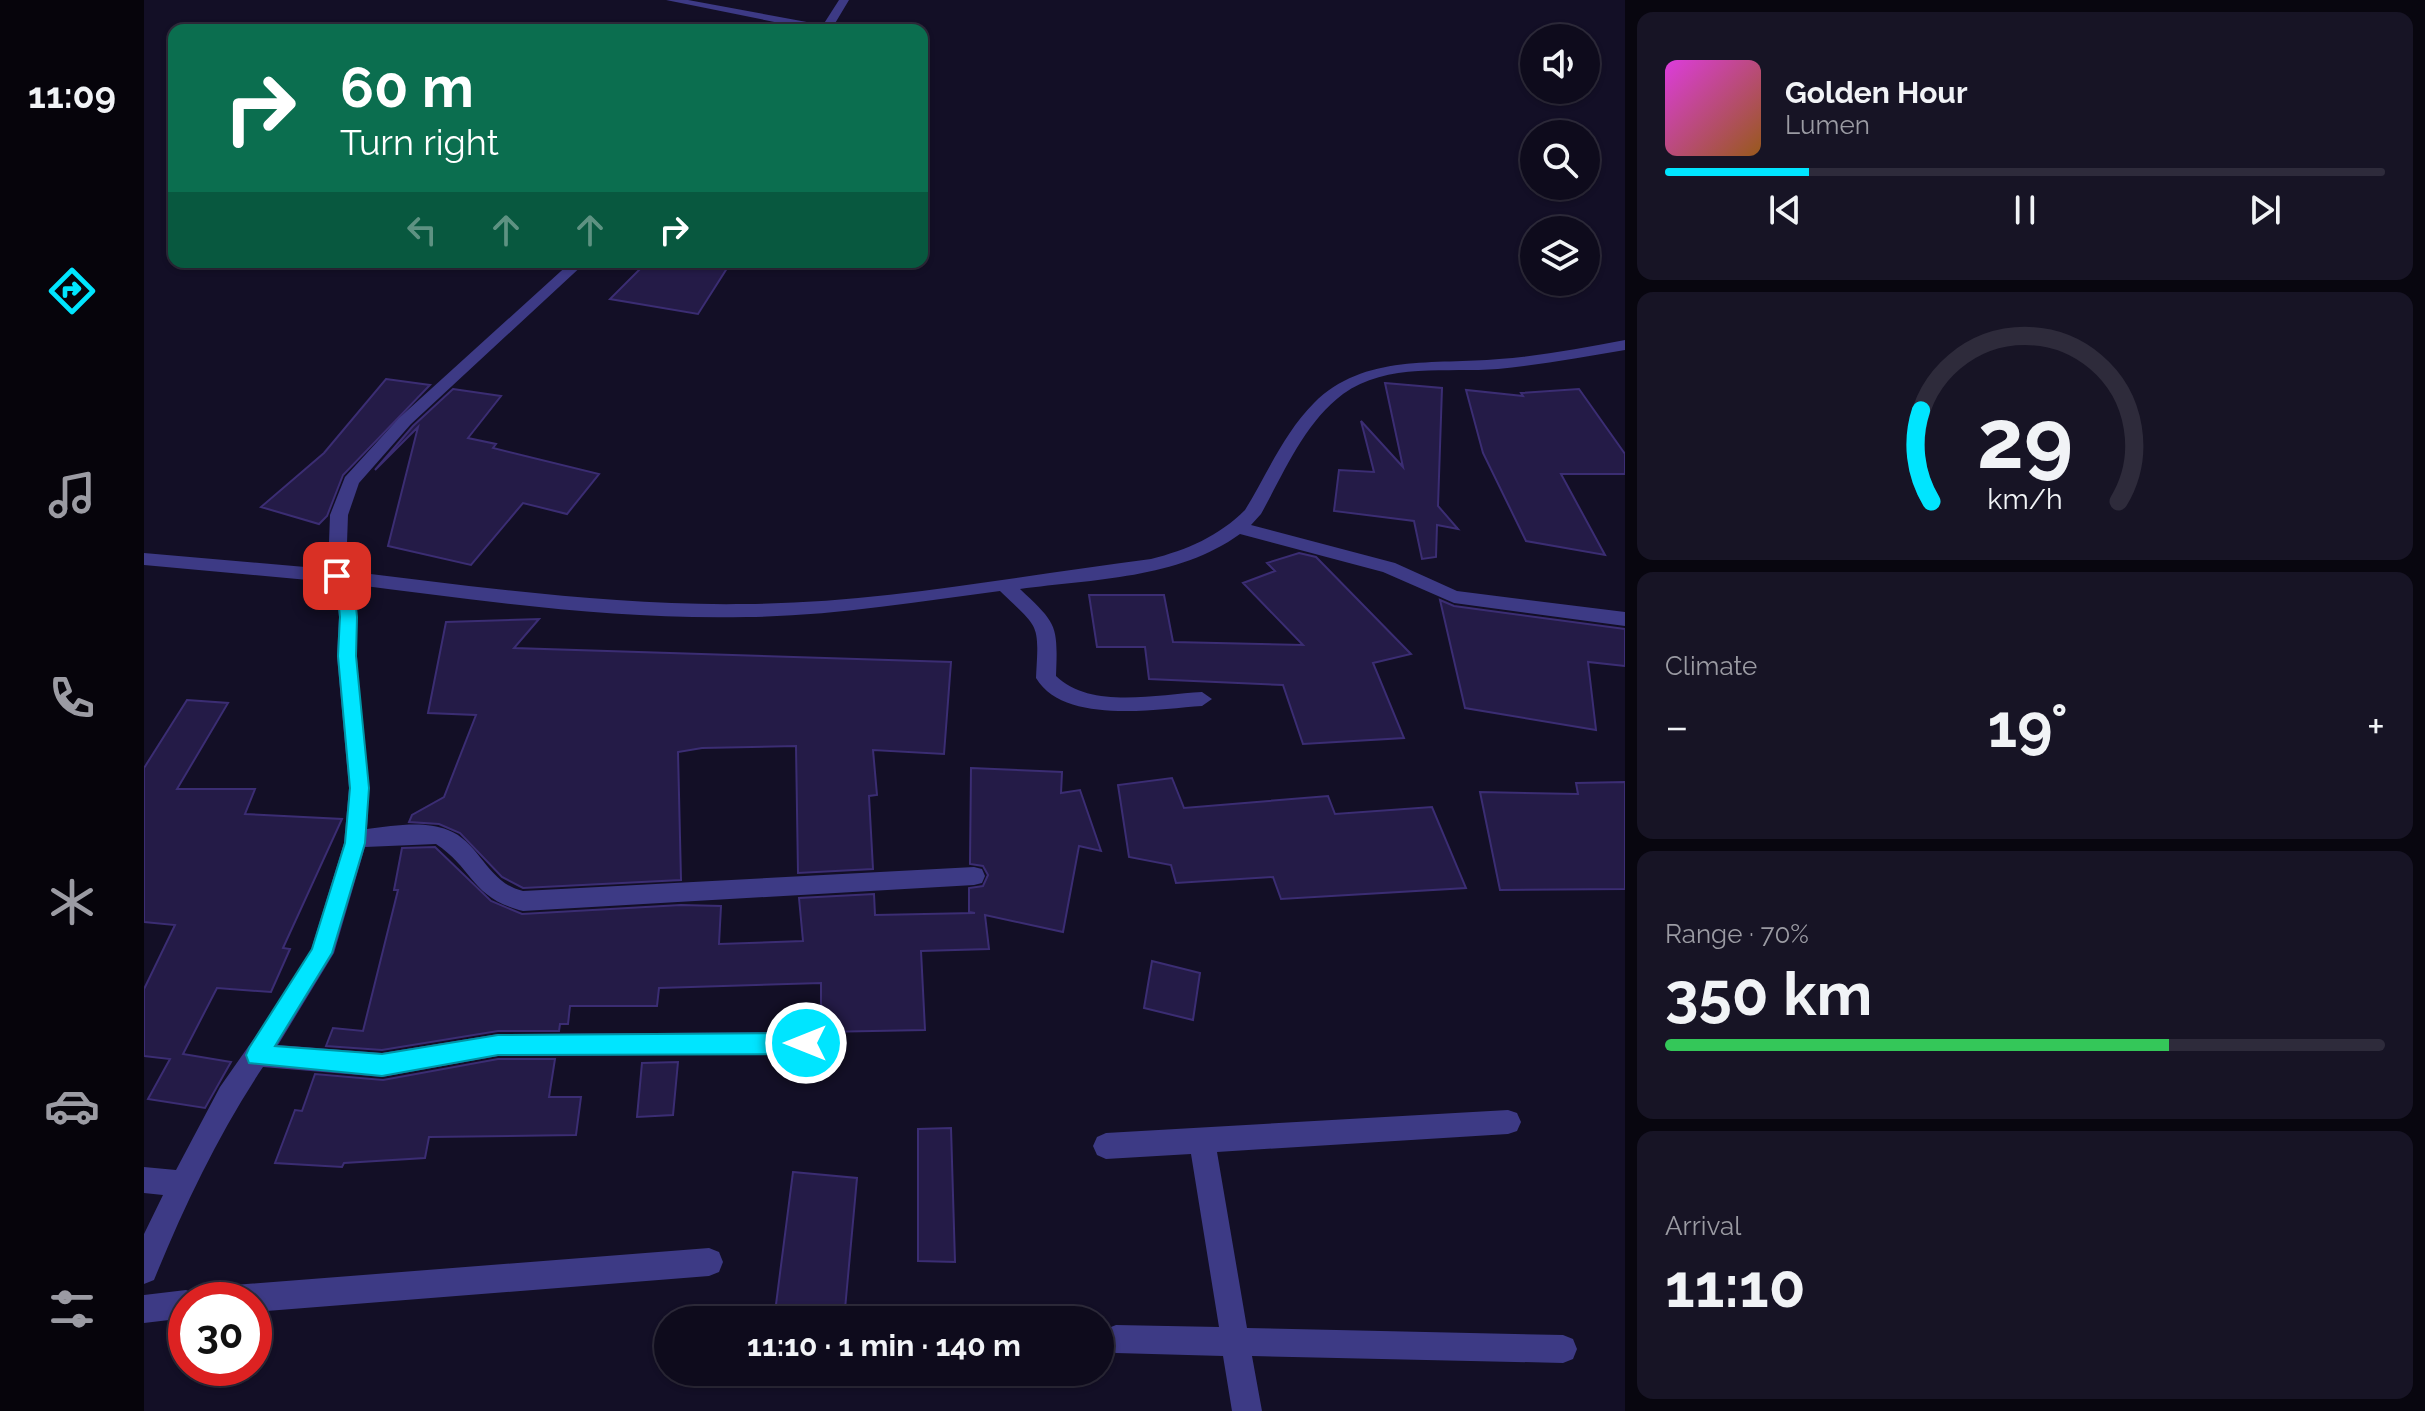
<!DOCTYPE html>
<html lang="en">
<head>
<meta charset="utf-8">
<style>
  body { margin:0; font-family:Raleway,sans-serif; background:#171425; color:#f1f3f6; height:100vh; display:flex; flex-direction:column; font-size:30px; white-space:nowrap }
  * { box-sizing:border-box; margin:0 }
  p { font-size:26px; color:#9b9ba3 }
  .icon { flex:none; width:44px; height:44px; fill:none; stroke:currentColor; stroke-width:2; stroke-linecap:round; stroke-linejoin:round }
  .map { position:relative; flex:1; overflow:hidden }
  .drawer { display:flex; flex-direction:column; gap:12px; padding:12px; background:#08060f; width:800px }
  .drawer>* { flex:none }
  .banner { position:absolute; left:24px; top:24px; width:760px; height:244px; border-radius:16px; box-shadow:0 2px 6px #0004,0 0 0 2px #2e2b3b; background:#0b6e4f; color:#fff; overflow:hidden }
  .buttons { position:absolute; left:1376px; top:24px; display:grid; gap:16px }
  .buttons a { display:grid; place-items:center; width:80px; height:80px; border-radius:50%; background:#0e0b1c; box-shadow:0 2px 6px #0004,0 0 0 2px #2e2b3b; font-size:40px }
  .speed { position:absolute; left:24px; top:1282px; display:flex; gap:16px; font-size:40px; font-weight:700; text-align:center }
  .speed>* { display:grid; place-content:center; width:104px; height:104px; border-radius:50%; background:#0e0b1c; box-shadow:0 2px 6px #0004,0 0 0 2px #2e2b3b; line-height:1 }
  .speed .limit { border:12px solid #d22; background:#fff; color:#111 }
  .pin { position:absolute; display:grid; place-items:center; width:68px; height:68px; color:#fff; margin:-34px; border-radius:16px; box-shadow:0 4px 12px #0006 }
  .me { position:absolute; width:88px; margin:-44px; rotate:270deg; stroke-linejoin:round; filter:drop-shadow(0 0 6px #0008) }
  .turn { display:flex; align-items:center; gap:28px; height:168px; padding:0 40px; font-size:36px }
  .turn .icon { width:104px; height:104px; stroke-width:2.5 }
  .turn b { display:block; font-size:56px; line-height:68px }
  .lanes { display:flex; align-items:center; height:76px; padding:0 40px; background:#0003; justify-content:center; gap:40px; direction:ltr }
  .lanes .off { opacity:.35 }
  .big { font-size:60px; font-weight:700; line-height:1.1 }
  .drawer .tile { flex:1; display:flex; flex-direction:column; justify-content:center; gap:12px; min-width:0; padding:0 28px; border-radius:16px; background:#171425 }
  .drawer .dial { align-items:center; gap:0 }
  .dial svg { height:208px; overflow:visible; fill:none; stroke:#2e2b3b; stroke-width:7; stroke-linecap:round; text-anchor:middle }
  .dial text { fill:#f1f3f6; stroke:none }
  .song { display:flex; align-items:center; gap:24px }
  .cover { width:96px; height:96px; border-radius:12px; background:linear-gradient(135deg,hsl(300 70% 55%),hsl(30 70% 35%)) }
  .played { height:8px; border-radius:4px; background:linear-gradient(90deg,#00e5ff 20%,#2e2b3b 20%) }
  .keys { display:flex; justify-content:space-around; direction:ltr }
  .heat { display:flex; justify-content:space-between; align-items:center; font-size:44px; direction:ltr }
  .charge { height:12px; border-radius:6px; background:linear-gradient(90deg,#34c759 70%,#2e2b3b 0) }
  .trip { position:absolute; left:510px; top:1306px; width:460px; height:80px; border-radius:40px; background:#0e0b1c; box-shadow:0 2px 6px #0004,0 0 0 2px #2e2b3b; font-weight:700; line-height:80px; text-align:center }
  main { display:flex; flex:1; min-height:0 }
  .tab-bar { display:flex; flex-direction:column; width:144px; justify-content:space-around; align-items:center; background:#06040b; color:#9b9ba3 }
  .tab-bar .icon { width:56px; height:56px }
  .tab-bar .on { color:#00e5ff }
  .tab-bar b { font-size:36px; color:#f1f3f6 }
  .map>svg:first-child { display:block }
  .building { fill:#241b47; stroke:#3b2d73; stroke-width:2 }
  .lines { fill:none; stroke-linecap:round; stroke-linejoin:round }
  .service { fill:#3d3a85; fill-rule:evenodd }
  .minor { fill:#3d3a85; fill-rule:evenodd }
  .route { fill:#00e5ff; stroke:#0095a6; stroke-width:2 }
</style>
</head>
<body>
<main>
<nav class="tab-bar">
<b>11:09</b>
<svg class="icon on" aria-label="directions" viewBox="0 0 24 24"><path d="M12 3l9 9-9 9-9-9zM9 14v-3h6M13 9l2 2-2 2"/></svg>
<svg class="icon" aria-label="music" viewBox="0 0 24 24"><path d="M9 18V5l10-2v13"/><circle cx="6" cy="18" r="3"/><circle cx="16" cy="16" r="3"/></svg>
<svg class="icon" aria-label="phone" viewBox="0 0 24 24"><path d="M5 4h4l2 5-3 2q2 4 5 5l2-3 5 2v4C11 20 4 13 5 4z"/></svg>
<svg class="icon" aria-label="climate" viewBox="0 0 24 24"><path d="M12 3v18M4 7l16 10M4 17L20 7"/></svg>
<svg class="icon" aria-label="car" viewBox="0 0 24 24"><path d="M5 17H2v-5l4-1 3-4h7l3 4 3 1v5h-3M9 17h6M6 11h13"/><circle cx="7" cy="17" r="2"/><circle cx="17" cy="17" r="2"/></svg>
<svg class="icon" aria-label="filters" viewBox="0 0 24 24"><path d="M4 7h16M4 17h16"/><circle cx="9" cy="7" r="2"/><circle cx="15" cy="17" r="2"/></svg>
</nav>
<div class="map">
<svg width="1481" height="1411" viewBox="0 0 1481 1411">
  <rect width="100%" height="100%" fill="#130f26"/>
  <!-- building -->
  <path class="building" d="M503,262H587L554,314L466,299Z
    M242,379L286,385L199,475L183,516L175,524L117,507L180,453Z
    M1241,383L1298,388L1294,506L1314,529L1293,525L1292,557L1278,559L1270,521L1190,511L1195,470L1230,472L1217,421L1259,467Z
    M309,389L357,396L324,438L352,444L349,448L455,474L423,514L379,503L327,565L244,546L274,427L231,470L269,426Z
    M1435,389L1481,454V474H1417L1461,555L1382,541L1339,453L1322,390L1379,396L1377,393Z
    M1155,553L1172,557L1267,654L1229,663L1260,738L1159,744L1139,685L1005,679L1001,647H953L945,595H1020L1029,642L1159,645L1099,583L1131,571L1123,563Z
    M1296,600L1310,606L1481,629V666L1444,662L1452,730L1321,708Z
    M395,619L370,648L807,662L800,754L729,750L733,795L725,796L729,869L654,873L652,746L558,748L534,752L537,880L379,888L358,877L316,833L295,824L265,822L268,815L300,797L332,715L284,713L302,622Z
    M43,700L84,703L33,789H111L101,814L198,819L139,948L146,949L127,992L73,988L39,1054L87,1062L61,1108L4,1099L26,1059L0,1056V989L31,925L0,922V768Z
    M827,768L918,772L917,793L936,790L957,851L935,846L919,932L841,915L845,949L777,951L781,1030L677,1032V983L515,988L513,1006H426L424,1024H416L415,1031H354L238,1050L182,1046L189,1028L219,1031L254,890H250L258,848L291,847L347,901L378,914L537,905L577,906L575,944L659,941L655,898L730,894L731,915L831,913L825,912V888L839,886L844,875L839,866L826,864Z
    M1028,778L1040,808L1184,796L1191,814L1288,807L1322,888L1137,899L1129,877L1032,883L1027,865L985,857L974,785Z
    M1481,782V889L1356,890L1336,792L1434,794L1432,783Z
    M1008,961L1056,973L1049,1020L1000,1008Z
    M354,1059H411L405,1097H437L432,1135L285,1137L281,1158L200,1163L198,1167L131,1163L151,1110L158,1111L171,1074L239,1080Z
    M534,1062L529,1115L493,1117L498,1063Z
    M807,1128L811,1262L774,1261V1129Z
    M649,1172L713,1178L700,1320H630Z"/>
  <g class="lines">
    <!-- service -->
    <path class="service" d="M565,1248L575,1252L579,1262L575,1272L565,1276L110,1312V1300H64L68,1290L78,1286Z
      M42,1290L52,1294L54,1300H42V1318L0,1323V1295Z"/>
    <!-- minor -->
    <path class="minor" d="M522,0H544L679,25L695,0H705L687,30H670Z
      M427,262H442L267,424L215,483L204,515L202,571C335,587 468,606 602,604C737,603 873,576 1007,559C1043,550 1075,536 1101,510C1123,474 1140,433 1170,403C1220,353 1291,365 1355,359C1397,356 1439,348 1481,340V350C1439,357 1397,365 1354,369C1304,373 1243,362 1199,394C1160,423 1140,473 1117,514L1107,525L1251,563L1313,591L1481,612V626L1310,603L1239,572L1096,534C1034,579 949,579 876,589C913,624 914,624 912,676C947,710 1014,694 1058,692L1068,699L1058,706C1012,709 920,725 892,678C895,622 896,630 856,591C772,602 688,616 603,617C470,620 337,601 206,584C216,608 211,631 213,657C216,715 228,771 223,829C249,826 279,820 304,830C336,842 343,883 379,891L830,867L838,869L841,876L838,883L830,885L379,911C327,898 330,869 292,844L221,847L190,953L134,1045L238,1053L354,1034L662,1032L671,1035L674,1043L671,1051L662,1054L354,1056L238,1077L119,1067C75,1133 40,1206 10,1280L0,1284V1234L19,1195L0,1193V1167L32,1170L76,1087L146,987L167,950L200,843L205,788L193,656L195,617L193,597L186,582L0,565V553L184,569L186,515L201,477L255,418Z
      M1364,1110L1373,1113L1377,1122L1373,1131L1364,1134L1073,1152L1103,1328L1419,1335L1429,1339L1433,1349L1429,1359L1419,1363L1108,1356L1118,1411H1088L1079,1356L972,1353L962,1349L958,1339L962,1329L972,1325L1075,1327L1047,1154L962,1159L953,1155L949,1146L953,1137L962,1133Z"/>
  </g>
  <!-- route -->
  <path class="route" d="M193,571L199,572L211,597L213,617L212,656L225,788L221,843L188,953L131,1046L238,1054L354,1035L662,1033L670,1036L673,1043L670,1051L662,1054L354,1055L238,1076L105,1063L102,1055L105,1048L168,949L201,843L206,788L194,656L196,617L194,597L185,576Z"/>
</svg>
<div class="buttons">
<a><svg class="icon" aria-label="sound" viewBox="0 0 24 24"><path d="M4 9h4l5-4v14l-5-4H4zM17 9q2 3 0 6"/></svg></a>
<a><svg class="icon" aria-label="search" viewBox="0 0 24 24"><circle cx="10" cy="10" r="6"/><path d="M15 15l6 6"/></svg></a>
<a><svg class="icon" aria-label="layers" viewBox="0 0 24 24"><path d="M12 4l9 5-9 5-9-5zM3 14l9 5 9-5"/></svg></a>
</div>
<div class="speed"><div class="limit">30</div></div>
<div class="pin" style="left:193px;top:576px;background:#d93025"><svg class="icon" aria-label="arrive" viewBox="0 0 24 24"><path d="M6 21V4h12l-3 4 3 4H6"/></svg></div>
<svg class="me" style="left:662px;top:1043px" viewBox="-20 -20 40 40"><circle r="17" fill="#00e5ff" stroke="#fff" stroke-width="3"/><path d="M0-11L8 9 0 5-8 9z" fill="#fff"/></svg>
<div class="trip">11:10 · 1 min · 140 m</div>
<div class="banner">
<div class="turn"><svg class="icon" aria-label="right" viewBox="0 0 24 24"><path d="M7 20v-9h11M14 6l5 5-5 5"/></svg><div><b>60 m</b>Turn right</div></div>
<div class="lanes"><svg class="icon off" aria-label="left" viewBox="0 0 24 24"><path d="M17 20v-9H6M10 6l-5 5 5 5"/></svg><svg class="icon off" aria-label="ahead" viewBox="0 0 24 24"><path d="M12 20V5M6 11l6-6 6 6"/></svg><svg class="icon off" aria-label="ahead" viewBox="0 0 24 24"><path d="M12 20V5M6 11l6-6 6 6"/></svg><svg class="icon" aria-label="right" viewBox="0 0 24 24"><path d="M7 20v-9h11M14 6l5 5-5 5"/></svg></div>
</div>
</div>
<section class="drawer">
<div class="tile">
<div class="song"><i class="cover"></i><div><b>Golden Hour</b><p>Lumen</p></div></div>
<div class="played"></div>
<div class="keys"><svg class="icon" aria-label="previous" viewBox="0 0 24 24"><path d="M18 5L8 12l10 7zM5 5v14"/></svg><svg class="icon" aria-label="pause" viewBox="0 0 24 24"><path d="M8 5v14M16 5v14"/></svg><svg class="icon" aria-label="next" viewBox="0 0 24 24"><path d="M6 5l10 7-10 7zM19 5v14"/></svg></div>
</div>
<div class="tile dial"><svg viewBox="0 0 100 80">
<path d="M14 69A42 42 0 1 1 86 69"/>
<path d="M14 69A42 42 0 0 1 10 34" stroke="#00e5ff"/>
<text x="50" y="56" font-size="32" font-weight="700">29</text>
<text x="50" y="72" font-size="11">km/h</text>
</svg></div>
<div class="tile"><p>Climate</p>
<div class="heat"><a>−</a><b class="big">19°</b><a>+</a></div>
</div>
<div class="tile"><p>Range · 70%</p><b class="big">350 km</b><div class="charge"></div></div>
<div class="tile"><p>Arrival</p><b class="big">11:10</b></div>
</section>
</main>
</body>
</html>
